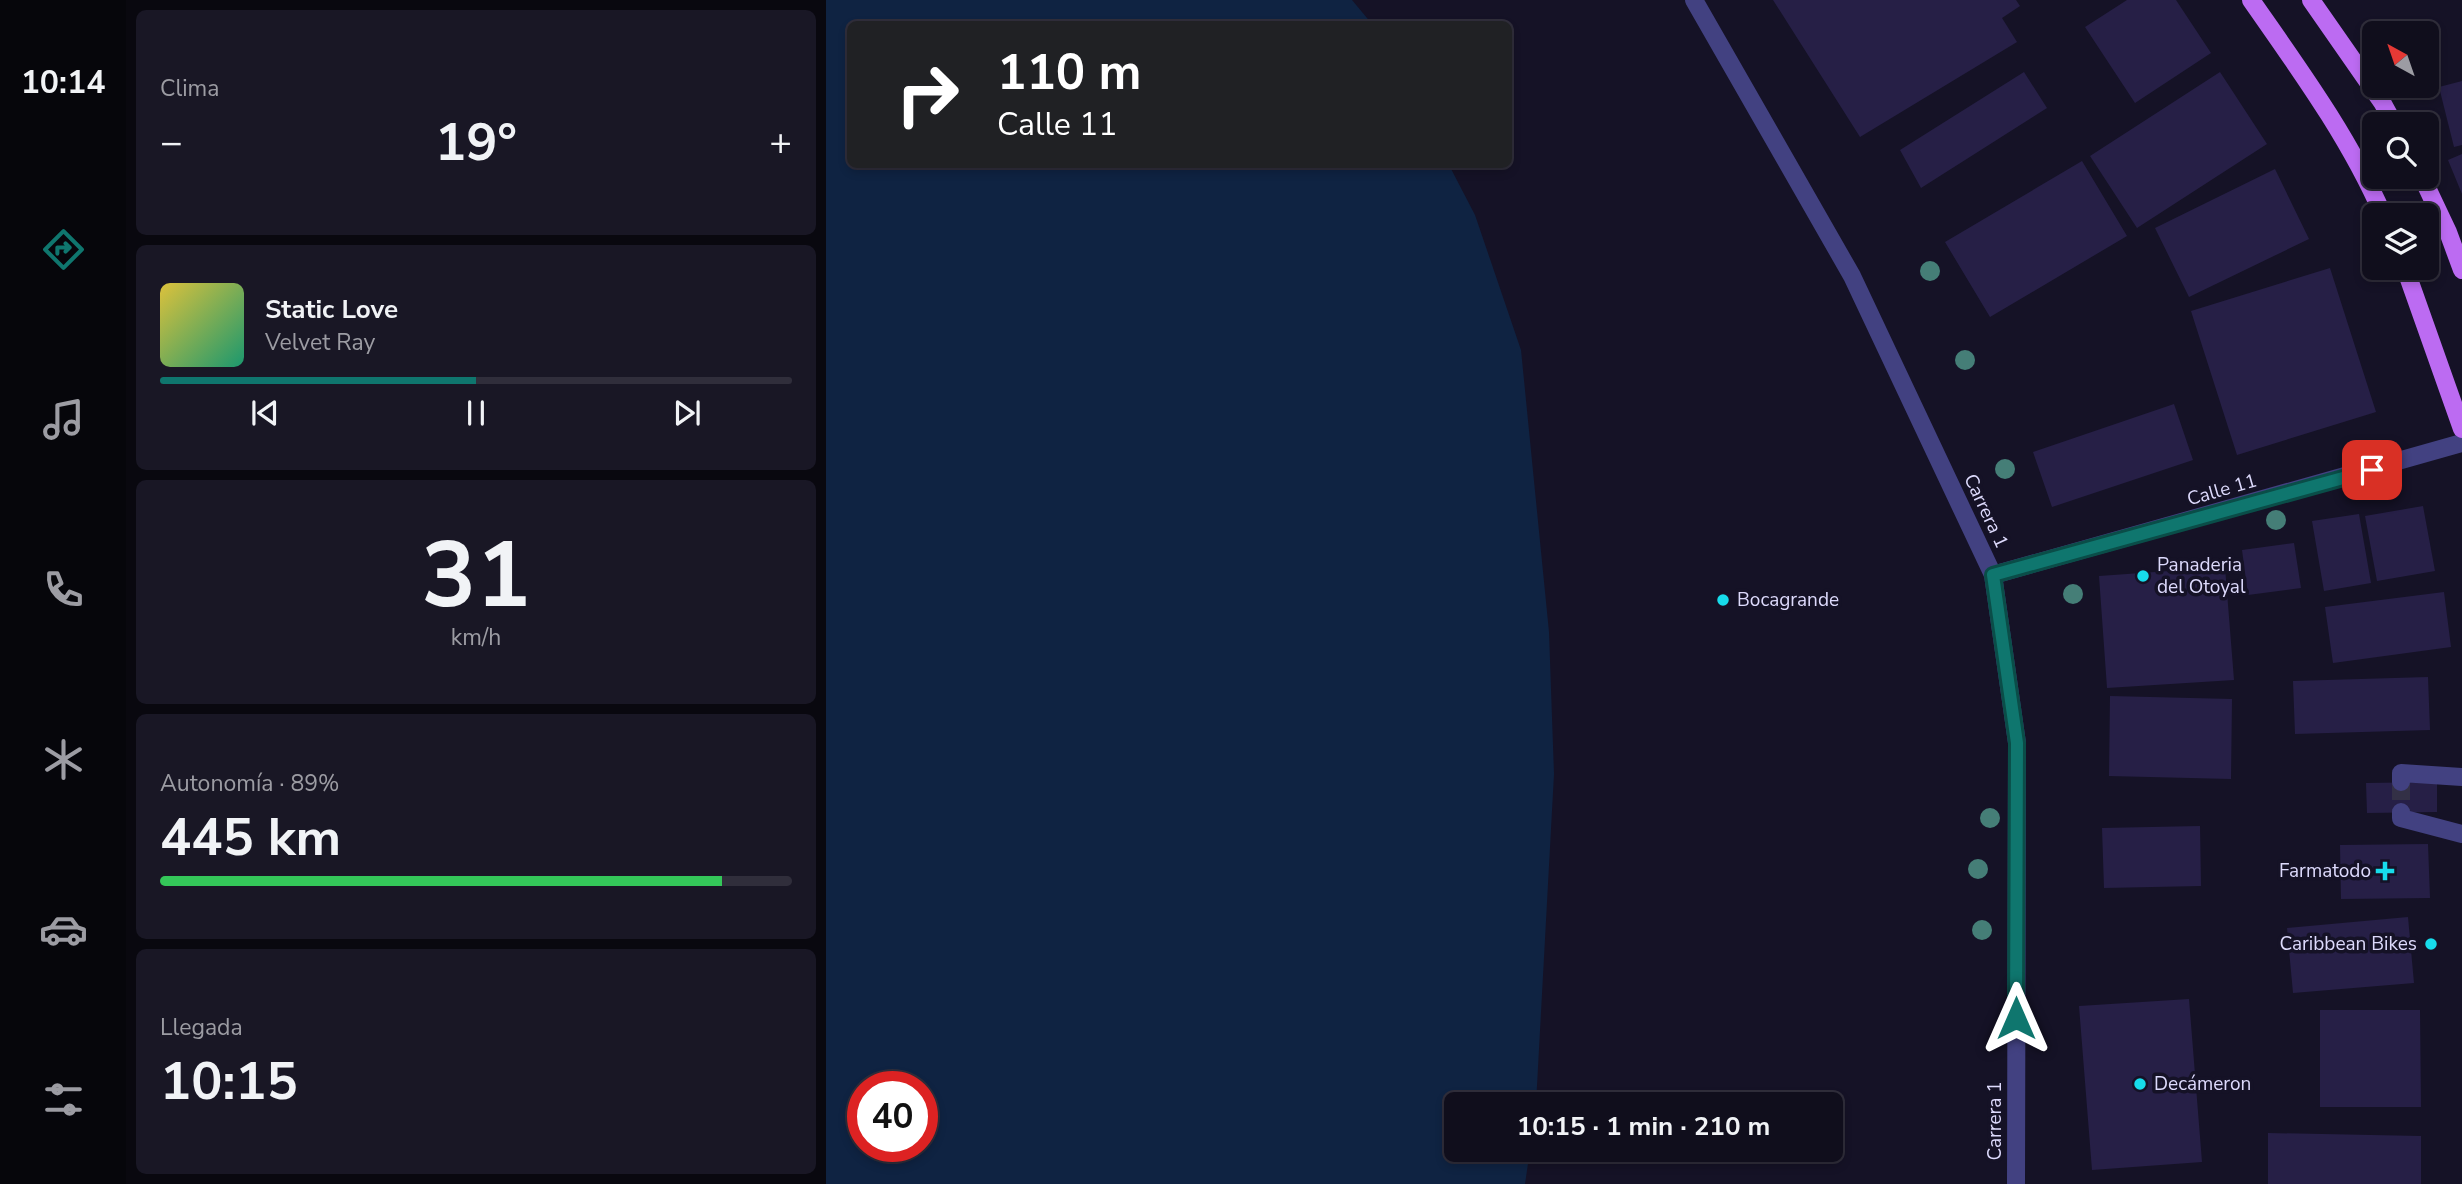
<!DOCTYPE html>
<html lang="es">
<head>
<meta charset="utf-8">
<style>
  body { margin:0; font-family:"Nunito Sans",sans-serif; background:#191725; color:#f1f3f6; height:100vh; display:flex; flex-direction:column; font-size:26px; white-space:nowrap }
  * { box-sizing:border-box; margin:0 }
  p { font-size:23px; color:#9c9ca3 }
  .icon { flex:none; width:38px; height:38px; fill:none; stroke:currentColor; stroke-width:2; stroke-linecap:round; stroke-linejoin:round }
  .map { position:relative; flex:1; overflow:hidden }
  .details { display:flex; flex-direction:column; gap:10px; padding:10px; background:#09080f; width:700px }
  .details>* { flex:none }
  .guide { position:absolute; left:21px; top:21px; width:665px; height:147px; border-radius:10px; box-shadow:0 4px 10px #0003,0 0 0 2px #302e3b; background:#202124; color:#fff; overflow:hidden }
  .needle { width:46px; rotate:320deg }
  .buttons { position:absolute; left:1536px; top:21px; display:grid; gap:14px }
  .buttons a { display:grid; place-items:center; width:77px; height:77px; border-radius:10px; background:#100e1c; box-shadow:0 4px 10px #0003,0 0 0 2px #302e3b; font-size:35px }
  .speed { position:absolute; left:21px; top:1071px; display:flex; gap:14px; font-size:35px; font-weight:700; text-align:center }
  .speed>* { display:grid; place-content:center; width:91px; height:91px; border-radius:50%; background:#100e1c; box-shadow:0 4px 10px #0003,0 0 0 2px #302e3b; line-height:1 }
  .speed .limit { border:10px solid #d22; background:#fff; color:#111 }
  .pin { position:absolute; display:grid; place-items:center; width:60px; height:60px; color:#fff; margin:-30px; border-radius:14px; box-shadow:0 4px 10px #0006 }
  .me { position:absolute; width:77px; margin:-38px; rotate:0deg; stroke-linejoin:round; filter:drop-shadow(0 0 5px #0008) }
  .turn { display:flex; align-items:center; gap:24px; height:147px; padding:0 35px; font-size:32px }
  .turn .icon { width:91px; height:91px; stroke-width:2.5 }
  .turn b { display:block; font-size:49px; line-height:60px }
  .big { font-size:52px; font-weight:700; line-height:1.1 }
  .details .card { flex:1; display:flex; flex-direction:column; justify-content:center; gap:10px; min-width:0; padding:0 24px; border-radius:10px; background:#191725 }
  .details .dial { align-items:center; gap:0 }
  .dial b { font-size:91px; line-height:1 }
  .song { display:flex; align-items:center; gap:21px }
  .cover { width:84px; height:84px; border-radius:10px; background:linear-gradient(135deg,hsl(50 70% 55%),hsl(160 70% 35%)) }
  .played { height:7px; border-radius:4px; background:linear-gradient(90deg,#0f766e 50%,#302e3b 50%) }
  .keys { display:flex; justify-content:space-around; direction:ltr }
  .heat { display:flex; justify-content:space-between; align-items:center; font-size:38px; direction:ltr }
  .charge { height:10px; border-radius:5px; background:linear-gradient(90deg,#34c759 89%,#302e3b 0) }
  .trip { position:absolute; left:618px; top:1092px; width:399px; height:70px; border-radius:10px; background:#100e1c; box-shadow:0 4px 10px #0003,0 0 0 2px #302e3b; font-weight:700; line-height:70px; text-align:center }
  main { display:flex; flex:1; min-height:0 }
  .tab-bar { display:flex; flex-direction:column; width:126px; justify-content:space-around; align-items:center; background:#06060b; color:#9c9ca3 }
  .tab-bar .icon { width:49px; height:49px }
  .tab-bar .current { color:#0f766e }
  .tab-bar b { font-size:32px; color:#f1f3f6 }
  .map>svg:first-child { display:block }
  .water { fill:#0f2342; fill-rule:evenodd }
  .building { fill:#261f46 }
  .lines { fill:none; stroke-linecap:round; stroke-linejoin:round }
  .minor-tunnel { stroke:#333046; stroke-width:18; stroke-dasharray:18 9; stroke-linecap:butt }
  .minor { stroke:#424181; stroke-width:18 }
  .major { stroke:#bc6bf2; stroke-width:18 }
  .tree { fill:#457e77 }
  .route-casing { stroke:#0a4d48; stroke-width:18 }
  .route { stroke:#0f766e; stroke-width:12 }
  .poi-dot { fill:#17dceb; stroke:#151226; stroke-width:2.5 }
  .labels { text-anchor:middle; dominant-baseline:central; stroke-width:7; stroke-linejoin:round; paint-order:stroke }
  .street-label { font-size:19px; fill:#dddafc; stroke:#151226 }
  .poi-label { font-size:19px; fill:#dddafc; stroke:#151226; text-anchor:start }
</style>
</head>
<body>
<main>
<nav class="tab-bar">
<b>10:14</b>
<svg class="icon current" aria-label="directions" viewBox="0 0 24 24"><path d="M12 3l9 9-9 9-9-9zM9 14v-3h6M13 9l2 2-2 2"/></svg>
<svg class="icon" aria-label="music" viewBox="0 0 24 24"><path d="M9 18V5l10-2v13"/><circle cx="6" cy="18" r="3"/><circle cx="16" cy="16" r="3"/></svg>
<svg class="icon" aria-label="phone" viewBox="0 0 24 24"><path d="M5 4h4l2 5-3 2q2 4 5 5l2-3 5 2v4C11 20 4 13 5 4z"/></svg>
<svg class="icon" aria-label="climate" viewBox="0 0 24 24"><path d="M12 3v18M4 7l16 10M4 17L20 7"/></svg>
<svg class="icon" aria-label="car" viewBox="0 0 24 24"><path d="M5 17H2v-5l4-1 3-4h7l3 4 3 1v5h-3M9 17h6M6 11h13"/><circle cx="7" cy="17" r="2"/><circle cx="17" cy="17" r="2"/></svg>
<svg class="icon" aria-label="filters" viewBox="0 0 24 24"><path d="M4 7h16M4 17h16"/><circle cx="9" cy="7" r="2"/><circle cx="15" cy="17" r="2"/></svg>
</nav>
<section class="details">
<div class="card"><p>Clima</p>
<div class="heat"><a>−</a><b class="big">19°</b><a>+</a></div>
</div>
<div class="card">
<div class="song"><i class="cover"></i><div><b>Static Love</b><p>Velvet Ray</p></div></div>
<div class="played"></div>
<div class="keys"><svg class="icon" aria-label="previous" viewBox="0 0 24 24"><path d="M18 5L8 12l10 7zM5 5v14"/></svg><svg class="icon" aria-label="pause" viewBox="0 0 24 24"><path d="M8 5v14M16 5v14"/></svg><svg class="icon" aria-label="next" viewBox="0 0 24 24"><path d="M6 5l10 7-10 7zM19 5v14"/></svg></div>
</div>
<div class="card dial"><b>31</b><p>km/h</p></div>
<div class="card"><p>Autonomía · 89%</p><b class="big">445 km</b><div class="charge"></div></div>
<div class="card"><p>Llegada</p><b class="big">10:15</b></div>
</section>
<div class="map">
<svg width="1636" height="1184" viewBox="0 0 1636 1184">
  <rect width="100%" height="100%" fill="#151226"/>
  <!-- water -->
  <path class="water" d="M0,0H526L546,24H24V164L623,165L649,215L695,350L723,632L728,774L710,1104H630V1150H704L699,1184H0ZM37,1087H96V1146H37Z"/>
  <!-- building -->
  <path class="building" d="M947,0H1190L1194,6L1176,18L1191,42L1034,137Z
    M1301,0H1350L1385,53L1309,103L1259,27Z
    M1198,72L1221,108L1095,188L1074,150Z
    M1394,72L1441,144L1311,228L1264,156Z
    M1636,81V145L1628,147L1613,87Z
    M1636,154V194L1622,160Z
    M1256,161L1301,236L1164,317L1119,242Z
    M1449,169L1483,239L1363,297L1329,228Z
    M1504,268L1550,412L1411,455L1365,311Z
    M1348,404L1367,460L1226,507L1207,452Z
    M1597,506L1609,571L1551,581L1539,516Z
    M1533,514L1545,583L1498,591L1486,521Z
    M1468,543L1475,588L1422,595L1416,550Z
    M1399,567L1408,680L1281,688L1273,576Z
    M1618,592L1625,647L1507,663L1499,607Z
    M1602,677L1604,730L1469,734L1467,681Z
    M1284,696L1406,699L1405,779L1283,776Z
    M1611,782V812L1541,813L1540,783Z
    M1374,826L1375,886L1278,888L1276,828Z
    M1602,844L1604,898L1515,899L1514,845Z
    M1582,917L1588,983L1467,993L1461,928Z
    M1363,999L1376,1162L1266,1170L1253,1006Z
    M1494,1010H1594L1595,1107H1494Z
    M1442,1133L1595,1136V1184H1442Z"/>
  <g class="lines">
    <!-- minor-tunnel -->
    <path class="minor-tunnel" d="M1575,782V812"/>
    <!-- minor -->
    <path class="minor" d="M868,0L1026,276L1167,575L1191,743L1190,1184
      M1167,575L1636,443
      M1575,782V773L1636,777
      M1575,812V818L1636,834"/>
    <!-- major -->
    <path class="major" d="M1425,0C1473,69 1523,137 1557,215
      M1485,0L1556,102L1568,124
      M1596,177L1622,232L1636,270
      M1579,268L1636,429"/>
  </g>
  <!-- trees -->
  <g class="tree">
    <circle cx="1104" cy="271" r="10"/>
    <circle cx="1139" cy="360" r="10"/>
    <circle cx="1179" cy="469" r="10"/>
    <circle cx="1450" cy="520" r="10"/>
    <circle cx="1247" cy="594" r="10"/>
    <circle cx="1164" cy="818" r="10"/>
    <circle cx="1152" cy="869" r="10"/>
    <circle cx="1156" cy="930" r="10"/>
  </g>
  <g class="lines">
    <defs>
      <path id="route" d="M1190,1018L1191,743L1167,575L1546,470"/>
    </defs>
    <!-- route casing -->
    <use href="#route" class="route-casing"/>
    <!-- route -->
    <use href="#route" class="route"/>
  </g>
  <!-- markers -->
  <g class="poi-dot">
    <circle cx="1317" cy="576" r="7"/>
    <circle cx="897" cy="600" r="7"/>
    <path d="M1555.5 860.5h7v7h7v7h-7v7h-7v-7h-7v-7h7z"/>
    <circle cx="1605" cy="944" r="7"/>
    <circle cx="1314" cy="1084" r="7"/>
  </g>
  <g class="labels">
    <!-- street labels -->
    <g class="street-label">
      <text transform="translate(1396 490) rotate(-16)">Calle 11</text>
      <text transform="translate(1160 511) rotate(65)">Carrera 1</text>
      <text transform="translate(1169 1121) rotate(-90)">Carrera 1</text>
    </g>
    <!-- poi labels -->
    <g class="poi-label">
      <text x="1331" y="565">Panaderia<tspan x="1331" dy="22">del Otoyal</tspan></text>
      <text x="911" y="600">Bocagrande</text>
      <text x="1545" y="871" text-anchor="end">Farmatodo</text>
      <text x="1591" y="944" text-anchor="end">Caribbean Bikes</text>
      <text x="1328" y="1084">Decámeron</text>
    </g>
  </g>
</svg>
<div class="buttons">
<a><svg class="needle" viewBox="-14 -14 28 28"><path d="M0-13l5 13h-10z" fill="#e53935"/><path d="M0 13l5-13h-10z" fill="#9c9ca3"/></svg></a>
<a><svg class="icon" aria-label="search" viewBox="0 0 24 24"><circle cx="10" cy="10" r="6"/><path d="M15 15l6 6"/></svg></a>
<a><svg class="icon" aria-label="layers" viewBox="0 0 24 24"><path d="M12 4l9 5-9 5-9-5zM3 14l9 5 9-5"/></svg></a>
</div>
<div class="speed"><div class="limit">40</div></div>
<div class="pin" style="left:1546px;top:470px;background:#d93025"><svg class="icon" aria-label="arrive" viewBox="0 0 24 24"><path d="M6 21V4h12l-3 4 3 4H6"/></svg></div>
<svg class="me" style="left:1190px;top:1018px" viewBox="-20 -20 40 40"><path d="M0-17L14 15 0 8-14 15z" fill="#0f766e" stroke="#fff" stroke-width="4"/></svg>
<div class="trip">10:15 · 1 min · 210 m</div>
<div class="guide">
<div class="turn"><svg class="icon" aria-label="right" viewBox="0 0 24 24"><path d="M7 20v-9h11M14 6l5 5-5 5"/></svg><div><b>110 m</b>Calle 11</div></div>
</div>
</div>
</main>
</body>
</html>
